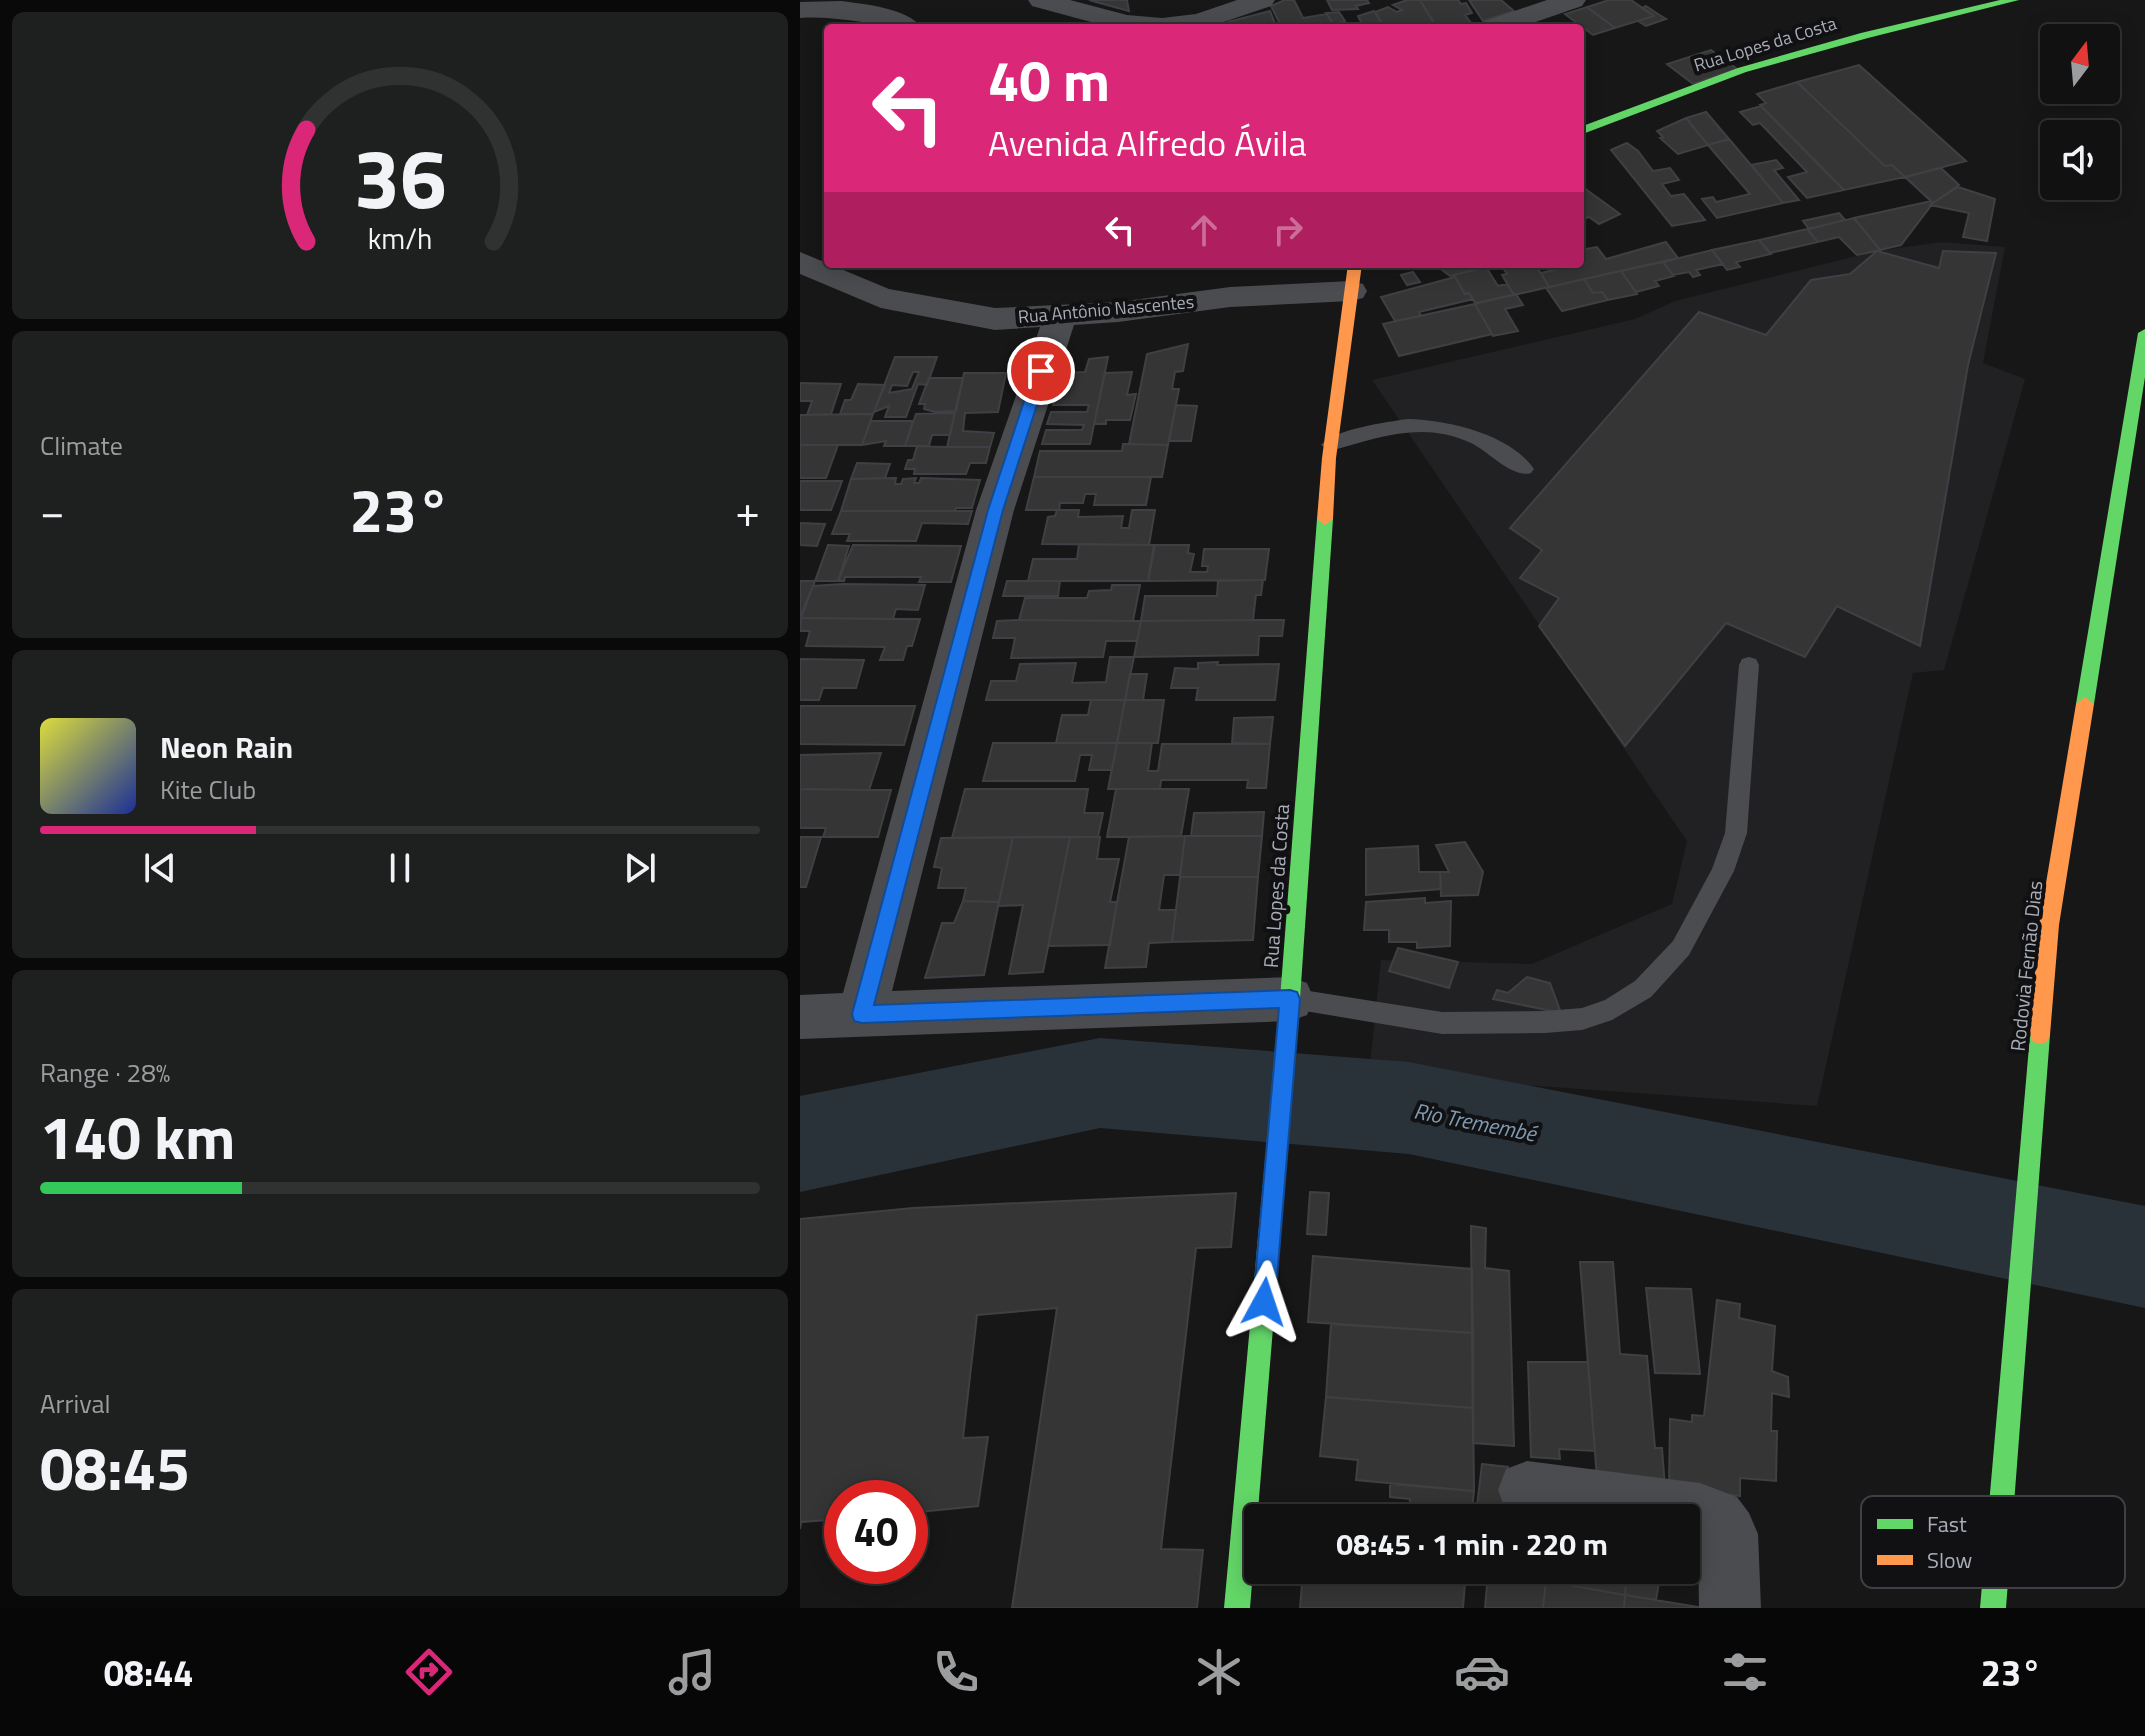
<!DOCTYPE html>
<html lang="en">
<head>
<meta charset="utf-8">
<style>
  body { margin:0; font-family:"Titillium Web",sans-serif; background:#1e1f1f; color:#f1f3f6; height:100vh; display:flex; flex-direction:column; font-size:30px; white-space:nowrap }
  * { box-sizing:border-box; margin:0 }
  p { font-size:26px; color:#9c9d9f }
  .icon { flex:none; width:44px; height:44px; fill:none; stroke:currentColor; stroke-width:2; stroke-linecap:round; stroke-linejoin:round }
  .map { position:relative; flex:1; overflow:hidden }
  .drawer { display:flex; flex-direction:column; gap:12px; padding:12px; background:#090909; width:800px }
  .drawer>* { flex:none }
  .top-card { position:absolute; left:24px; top:24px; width:760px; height:244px; border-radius:8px; box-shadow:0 4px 20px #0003,0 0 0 2px #303131; background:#db2777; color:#fff; overflow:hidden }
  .needle { width:52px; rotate:16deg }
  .buttons { position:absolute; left:1240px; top:24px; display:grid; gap:16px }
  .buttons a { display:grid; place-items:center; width:80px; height:80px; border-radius:8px; background:#111; box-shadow:0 4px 20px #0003,0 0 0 2px #303131; font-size:40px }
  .speed { position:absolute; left:24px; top:1480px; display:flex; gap:16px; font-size:40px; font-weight:700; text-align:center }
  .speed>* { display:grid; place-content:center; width:104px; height:104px; border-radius:50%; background:#111; box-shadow:0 4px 20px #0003,0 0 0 2px #303131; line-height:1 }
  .speed .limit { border:12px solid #d22; background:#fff; color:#111 }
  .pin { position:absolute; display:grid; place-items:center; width:68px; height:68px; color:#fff; margin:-34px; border:4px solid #fff; border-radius:50%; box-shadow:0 2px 8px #0007 }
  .me { position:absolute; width:88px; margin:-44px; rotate:5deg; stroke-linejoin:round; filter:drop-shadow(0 0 6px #0008) }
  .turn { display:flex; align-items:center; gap:28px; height:168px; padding:0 32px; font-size:36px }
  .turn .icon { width:104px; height:104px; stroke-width:2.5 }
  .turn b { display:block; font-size:56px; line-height:68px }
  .lanes { display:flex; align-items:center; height:76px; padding:0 32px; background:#0003; justify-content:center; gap:40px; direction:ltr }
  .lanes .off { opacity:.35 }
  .big { font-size:60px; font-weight:700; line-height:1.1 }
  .drawer .card { flex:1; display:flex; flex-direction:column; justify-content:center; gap:12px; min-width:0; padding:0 28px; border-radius:12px; background:#1e1f1f }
  .drawer .dial { align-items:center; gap:0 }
  .dial svg { height:208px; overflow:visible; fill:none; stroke:#303131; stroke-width:7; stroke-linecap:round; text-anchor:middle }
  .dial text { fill:#f1f3f6; stroke:none }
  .song { display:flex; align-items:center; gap:24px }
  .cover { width:96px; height:96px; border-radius:12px; background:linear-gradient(135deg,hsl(60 70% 55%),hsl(230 70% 35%)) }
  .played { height:8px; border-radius:4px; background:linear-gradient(90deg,#db2777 30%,#303131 30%) }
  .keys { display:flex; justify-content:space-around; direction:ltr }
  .heat { display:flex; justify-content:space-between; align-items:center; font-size:44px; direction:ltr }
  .charge { height:12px; border-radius:6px; background:linear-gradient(90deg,#34c759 28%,#303131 0) }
  .trip { position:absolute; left:444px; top:1504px; width:456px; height:80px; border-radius:8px; background:#111; box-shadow:0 4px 20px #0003,0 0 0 2px #303131; font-weight:700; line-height:80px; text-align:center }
  .dock { display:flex; height:128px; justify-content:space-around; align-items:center; background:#070707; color:#9c9d9f }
  .dock .icon { width:56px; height:56px }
  .dock .active { color:#db2777 }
  .dock b { font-size:36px; color:#f1f3f6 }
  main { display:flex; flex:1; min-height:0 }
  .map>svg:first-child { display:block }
  .built { fill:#212123 }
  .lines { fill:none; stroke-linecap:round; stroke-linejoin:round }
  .river { fill:#2a3239; fill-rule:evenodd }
  .building { fill:#353536; stroke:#3f4043; stroke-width:2; fill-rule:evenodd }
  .lane { fill:#4b4c50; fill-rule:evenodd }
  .street { fill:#4b4c50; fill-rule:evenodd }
  .fast { fill:#63d668; fill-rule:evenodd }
  .slow { fill:#ff974d; fill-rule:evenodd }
  .route { fill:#1a73e8; stroke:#114b97; stroke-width:2 }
  .labels { text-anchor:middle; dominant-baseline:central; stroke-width:8; stroke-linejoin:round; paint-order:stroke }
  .far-street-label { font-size:18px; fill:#a8adb8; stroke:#111113 }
  .street-label { font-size:20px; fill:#a8adb8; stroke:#111113 }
  .water-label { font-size:22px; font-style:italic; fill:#7f9bb3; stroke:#111113 }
  .key { fill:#111113; stroke:#3e4045; stroke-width:2 }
  .key-label { font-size:22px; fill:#a8adb8 }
</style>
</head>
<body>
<main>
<section class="drawer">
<div class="card dial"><svg viewBox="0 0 100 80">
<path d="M14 69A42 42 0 1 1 86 69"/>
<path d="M14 69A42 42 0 0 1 14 26" stroke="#db2777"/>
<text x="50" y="56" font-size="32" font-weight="700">36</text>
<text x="50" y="72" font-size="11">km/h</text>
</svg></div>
<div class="card"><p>Climate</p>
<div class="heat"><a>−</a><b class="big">23°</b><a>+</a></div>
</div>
<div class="card">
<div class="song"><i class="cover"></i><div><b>Neon Rain</b><p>Kite Club</p></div></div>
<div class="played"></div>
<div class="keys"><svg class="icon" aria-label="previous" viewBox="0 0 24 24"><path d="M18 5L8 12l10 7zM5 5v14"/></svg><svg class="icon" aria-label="pause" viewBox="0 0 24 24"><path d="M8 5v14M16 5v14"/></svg><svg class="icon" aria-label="next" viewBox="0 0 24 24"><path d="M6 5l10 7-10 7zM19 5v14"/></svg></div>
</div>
<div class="card"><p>Range · 28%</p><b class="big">140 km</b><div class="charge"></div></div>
<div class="card"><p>Arrival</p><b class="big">08:45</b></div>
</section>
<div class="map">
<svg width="1345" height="1608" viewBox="0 0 1345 1608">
  <rect width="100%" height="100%" fill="#171717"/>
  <!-- built -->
  <path class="built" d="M1142,242L1205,247L1183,363L1225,379L1144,670L1113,673L1017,1106L569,1074L581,960L732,964L872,904L887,841L572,380L835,319L875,301L1077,251Z"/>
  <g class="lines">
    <!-- river -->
    <path class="river" d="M300,1038L609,1062L1345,1206V1308L609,1154L300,1128L0,1192V1096Z"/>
  </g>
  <!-- building -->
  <path class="building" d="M289,0H327L329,11Z
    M485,0H494L503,18L527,14L534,25L525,28H482L471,6Z
    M527,0H567L569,3L556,6L558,9L532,10Z
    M607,0H620L637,28H585L575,12L588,7L597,12L602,10L593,5Z
    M620,0H658L661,4L666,3L672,13L665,15L672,24L661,28H637Z
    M669,0H701L714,11L683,21Z
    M809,0H831L854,16L815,28L787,7Z
    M846,6L858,14L866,19L846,26L838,21L854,16L842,8Z
    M787,7L815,28L793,35L765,14Z
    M470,11L477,28H431L428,22Z
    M574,11L581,22L562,24L558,16Z
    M539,12L545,21L534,25L526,13Z
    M911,50L937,69L893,84L867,64Z
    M1059,65L1166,161L1105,177L1092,165L1085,166L997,82Z
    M997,82L1085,166L1092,165L1105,177L1044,190L960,105L966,103L957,94Z
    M961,106L1044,190L1007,198L988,177L1007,172L960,123L953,125L940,112Z
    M906,112L929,139L908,145L886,118Z
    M886,118L908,145L929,139L983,203L917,218L902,199L913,197L916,202L950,194L908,145L878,154L860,138L863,137L857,131Z
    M827,143L838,151L853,171L870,168L879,180L862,184L871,196L884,194L905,220L872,226L811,150Z
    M976,160L983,168L974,170L999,200L983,203L951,165Z
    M1141,168L1159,185L1133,203L1105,177Z
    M780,185L820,214L799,224L789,217L780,220Z
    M1158,187L1195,199L1187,241L1163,237L1169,213L1130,205Z
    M1131,201L1133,203L1101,245L1080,250L1054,218Z
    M1039,213L1045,220L1009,229L1003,221Z
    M1054,218L1080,250L1057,255L1039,237L1018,242L1007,229Z
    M1007,229L1018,242L970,253L959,240Z
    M959,240L971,254L936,262L940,267L927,270L912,250Z
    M866,242L878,258L749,287L741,273L785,263L780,250L797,247L806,259Z
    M912,250L923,264L896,270L900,275L893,277L889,272L873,275L863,262Z
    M1077,251L1139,268L1143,251L1196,253L1168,365L1120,646L1037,606L1005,657L926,623L825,746L739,626L759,598L720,578L742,550L710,528L899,312L966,335L1011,280L1050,274Z
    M863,262L874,276L855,281L859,286L836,292L821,271Z
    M700,264L650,276L638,267L649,264Z
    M719,264H735L749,287L714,295L702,275L707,274L703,268Z
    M686,267L698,286L707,284L714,295L675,303L669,293L665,294L654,275Z
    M821,271L837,294L808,300L802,292L793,293L784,279Z
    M613,272L620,282L607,285L601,275Z
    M655,277L665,294L669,293L673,299L619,312L621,316L595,321L581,297Z
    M784,279L793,293L802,292L808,300L762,311L746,288Z
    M716,294L723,305L705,309L718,331L693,336L675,304Z
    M675,304L692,334L599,356L583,324Z
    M388,344L383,371L375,372L372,389H379L368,445L329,444L347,354Z
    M95,357H137L127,385L118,384L106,417H85L89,406L74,412ZM113,372H119L112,389L89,393L92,385L107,386Z
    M308,357L290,444H242L246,430H282L284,425L247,424L251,412H287L289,405H253L262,373L285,372L289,359Z
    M332,372L327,395L336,394L330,420H306V424H294L305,373Z
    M164,373H206L198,412L165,413L163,431L194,433L190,447H147Z
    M129,378H163L156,411L135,412L124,409L125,404H119Z
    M0,383L41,384L31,414L7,415L12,401H0Z
    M58,384L85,385L73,414H40L45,400H51Z
    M376,405L397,406L391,441H369Z
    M155,413L150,435H132L129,446H105L116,414Z
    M73,414L62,445H0V415Z
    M71,421H113L105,446H84L86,441L62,445Z
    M323,444L368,445L362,477H234L240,451H322Z
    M0,445H38L26,478H0Z
    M117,446L147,447H190L186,463H170L166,474H114L115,469H105L108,460H113Z
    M57,463L90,464L85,478L51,479Z
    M234,477H351L346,505H294L296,494H285L283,503H260L259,510H226Z
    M96,478L95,484H101L103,479L116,478L114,483H119L121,478L180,480L172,508H156L155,511H41L51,479Z
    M0,481H42L31,510H0Z
    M257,510H279L278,517L323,516L321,528H329L332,510H355L349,545L242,544L248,517L255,516Z
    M41,511H172L168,524L122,523L116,541H47L50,534H32Z
    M0,523L25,524L17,546L0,545Z
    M279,544L354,545L348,581H228L233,559H277Z
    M28,545L49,546L38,581H15Z
    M53,545L161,546L151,582H119L121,577H45L44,581H38Z
    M355,545H389L388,553L394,554L390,572H407L408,566H402L404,549H469L465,580L348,581Z
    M463,580L461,595H456L453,620L341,621L345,596H417L418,581Z
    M0,581H15L0,618Z
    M207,581H260L258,596H203Z
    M43,584L125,585L118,610L96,609L93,619L1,618L13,586Z
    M312,585H340L333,621L219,620L225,598H287L289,591L311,590Z
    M1,618L103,619H120L112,646H107L103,660H80L85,647L6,646L10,631H0Z
    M219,620L333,621H341L337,641H306L303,657L211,658L215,638H193L197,621Z
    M453,620H484L482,636H459L458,655L334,657L341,621Z
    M310,657H334L325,700H186L191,681H216L220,664L276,663L272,683L306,682Z
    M0,659L64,660L56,688H23L19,700H0Z
    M418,662L417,665L479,664L475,700H396L398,688H371L375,668L398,669V663Z
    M330,674H347L343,700H325Z
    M291,700H325L317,743H256L262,715H288Z
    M325,700H364L358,743H317Z
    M0,706H115L104,745L0,744Z
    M473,717L470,744L432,743L434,718Z
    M193,743H317L312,770H289L292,755H280L275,781H183Z
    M317,743H352L348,771H358L362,744H470L466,788H447L448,780H361L360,789H308Z
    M81,753L69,790L0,789V755Z
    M0,789L69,790H91L78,837H23L26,828H0Z
    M165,789H288L284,813H303L298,837L152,838Z
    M316,789H389L381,836L307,837Z
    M464,812L462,836H391L394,813Z
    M385,836L380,875H364L359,910H376L372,942L349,943L346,967L305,968L329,837Z
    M385,836H462L458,877H380Z
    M0,837H21L6,887H0Z
    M213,837H270L243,972L209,974L223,905L198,906Z
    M213,837L199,902L163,901L166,888H138L142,868L134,867L141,838Z
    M270,837H300L297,859H319L310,902H317L310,945L248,946Z
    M665,842L683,872L678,895L641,896L640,872H649L636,845Z
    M618,846L619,872H640L641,889L566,895V849Z
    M380,877H458L453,940L372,942Z
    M625,898V903L651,901L650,946L617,948V942H589V930H564L566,902Z
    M163,901L199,902L184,975L125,978L142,923H154Z
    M598,948L658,962L649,988L589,971Z
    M727,977L750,983L761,1013L693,999L697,990L708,993Z
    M510,1192L529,1193L526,1235L507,1234Z
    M436,1193L431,1247L396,1248L361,1549L403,1550L397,1608H212L257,1308L177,1315L163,1438L188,1437L178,1506L110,1513V1498H42V1519L1,1522L0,1529V1219L113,1208Z
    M671,1226L686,1228L685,1268L709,1271L714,1446L673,1443Z
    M513,1256L672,1269L673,1333L508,1322Z
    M780,1262H813L820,1354L847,1356L855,1448H862L865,1487L797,1478Z
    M846,1288L891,1289L900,1374L855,1373Z
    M917,1300L940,1304L939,1318L975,1326L972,1371L988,1377L989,1397L972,1393L971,1431H977L976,1481L940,1478V1496L869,1487L870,1419L892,1422V1415L904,1416Z
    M531,1324L673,1333V1408L526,1397Z
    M728,1362H788L795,1451L759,1449L760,1459L731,1457Z
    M526,1397L673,1408L674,1491L556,1480L558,1460L520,1456Z
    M682,1464L708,1467L703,1508L677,1506Z
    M590,1484L674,1491L671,1518H608L610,1499L590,1497Z
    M672,1505L717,1509L716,1518H671Z
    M886,1525L910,1527L907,1578L861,1571L856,1600L825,1595L827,1570H886Z
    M503,1570H666L663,1608H500Z
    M666,1570H747L743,1608H685L687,1585L665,1581Z
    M747,1570H827L825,1595L746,1581Z
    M746,1581L825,1595L824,1608H743Z
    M825,1595L904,1608H824Z"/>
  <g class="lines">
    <!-- lane -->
    <path class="lane" d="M608,419C648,420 710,434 734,469L731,473C713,479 688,451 671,443C622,420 578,438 530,451L521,445C535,429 586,422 608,419Z
      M949,657L956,659L959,665L947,833L934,871L889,955L851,997L812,1020L782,1030L745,1033L642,1034L481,1007L478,999L481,991L490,988L642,1012L745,1011L782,1008L805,1000L835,981L873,941L912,869L925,833L939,665L942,659Z"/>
    <!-- street -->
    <path class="street" d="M228,0H270L327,15L362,18L396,14L437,0H475L471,6L406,28H313L232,6Z
      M747,0H786L782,6L718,28H678L682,22Z
      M41,1C64,4 108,8 122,28C80,28 42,15 0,18V2Z
      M0,252L89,289L195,308L318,302L430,287L551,281L563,284L567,291L563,298L551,301L430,307L318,322L274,325L214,510L92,991L490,977L507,983L514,999L507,1015L490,1021L0,1039V995L43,993L176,510L240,327L195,330L81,308L0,274Z
      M727,1461L900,1483L937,1497L949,1513L958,1534L961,1608H899L898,1543L886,1541V1518H723L706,1511L698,1490L706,1469Z"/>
    <!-- fast -->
    <path class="fast" d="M1200,0H1219L1068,38L946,72L780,135V127L938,68L1061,33Z
      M1345,329V377L1294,704L1285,711L1276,704L1338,333Z
      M525,513L533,519L500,999L450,1608H424L480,999L517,519Z
      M1240,1026L1247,1028L1250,1035L1206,1608H1180L1230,1035L1233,1028Z"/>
    <!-- slow -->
    <path class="slow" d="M548,264H562L536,458L533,519L525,525L517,519L522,458Z
      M1285,697L1294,704L1259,925L1250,1035L1247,1042L1240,1044L1233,1042L1230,1035L1239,925L1276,704Z"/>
  </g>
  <!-- route -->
  <path class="route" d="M241,367L248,371L203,510L74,1005L490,990L497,992L500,999L475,1302L472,1310L464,1314L456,1310L453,1302L479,1008L62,1023L54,1021L52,1014L188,510L234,371Z"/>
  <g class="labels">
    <!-- far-street labels -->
    <g class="far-street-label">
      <text transform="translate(965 44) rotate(-17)">Rua Lopes da Costa</text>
      <text transform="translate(306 309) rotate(-5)">Rua Antônio Nascentes</text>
    </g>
    <!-- street labels -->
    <g class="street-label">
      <text transform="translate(476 886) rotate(-86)">Rua Lopes da Costa</text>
      <text transform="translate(1226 966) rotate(-84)">Rodovia Fernão Dias</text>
    </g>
    <!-- water labels -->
    <g class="water-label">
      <text transform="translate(675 1122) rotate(11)">Rio Tremembé</text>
    </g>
  </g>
  <!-- legend -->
  <rect x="1061" y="1496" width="264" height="92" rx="12" class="key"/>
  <rect x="1077" y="1519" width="36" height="10" fill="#63d668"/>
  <rect x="1077" y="1555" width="36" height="10" fill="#ff974d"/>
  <g class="key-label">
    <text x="1127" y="1532">Fast</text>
    <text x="1127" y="1568">Slow</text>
  </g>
</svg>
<div class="buttons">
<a><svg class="needle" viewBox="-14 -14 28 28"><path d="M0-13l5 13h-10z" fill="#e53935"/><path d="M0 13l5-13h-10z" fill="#9c9d9f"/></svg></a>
<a><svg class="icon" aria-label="sound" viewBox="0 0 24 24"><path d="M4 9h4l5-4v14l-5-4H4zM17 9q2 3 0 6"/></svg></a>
</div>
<div class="speed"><div class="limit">40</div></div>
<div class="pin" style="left:241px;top:371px;background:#d93025"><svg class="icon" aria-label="arrive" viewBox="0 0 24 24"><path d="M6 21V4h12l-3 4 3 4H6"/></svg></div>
<svg class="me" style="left:464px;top:1302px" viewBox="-20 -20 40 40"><path d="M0-17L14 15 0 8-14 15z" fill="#1a73e8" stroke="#fff" stroke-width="4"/></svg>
<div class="trip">08:45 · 1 min · 220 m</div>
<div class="top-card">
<div class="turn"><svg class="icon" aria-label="left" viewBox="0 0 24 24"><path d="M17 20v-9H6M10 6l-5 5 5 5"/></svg><div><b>40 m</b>Avenida Alfredo Ávila</div></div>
<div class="lanes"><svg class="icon" aria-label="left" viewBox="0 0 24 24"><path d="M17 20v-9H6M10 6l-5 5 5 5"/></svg><svg class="icon off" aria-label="ahead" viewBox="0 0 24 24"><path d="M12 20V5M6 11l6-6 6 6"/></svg><svg class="icon off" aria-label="right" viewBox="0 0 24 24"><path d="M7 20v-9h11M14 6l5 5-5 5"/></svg></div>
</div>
</div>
</main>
<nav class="dock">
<b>08:44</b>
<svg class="icon active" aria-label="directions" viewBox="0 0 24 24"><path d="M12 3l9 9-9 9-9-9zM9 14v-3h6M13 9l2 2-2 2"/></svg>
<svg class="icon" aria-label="music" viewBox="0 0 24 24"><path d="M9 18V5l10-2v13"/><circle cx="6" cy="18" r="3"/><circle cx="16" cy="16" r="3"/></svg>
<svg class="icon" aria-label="phone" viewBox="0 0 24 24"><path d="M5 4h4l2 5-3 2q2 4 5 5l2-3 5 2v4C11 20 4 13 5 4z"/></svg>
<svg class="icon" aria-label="climate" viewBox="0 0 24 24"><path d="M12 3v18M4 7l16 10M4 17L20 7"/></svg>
<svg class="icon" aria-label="car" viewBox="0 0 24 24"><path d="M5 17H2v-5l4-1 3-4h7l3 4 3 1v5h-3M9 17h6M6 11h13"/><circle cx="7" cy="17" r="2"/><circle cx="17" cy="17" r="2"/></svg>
<svg class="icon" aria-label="filters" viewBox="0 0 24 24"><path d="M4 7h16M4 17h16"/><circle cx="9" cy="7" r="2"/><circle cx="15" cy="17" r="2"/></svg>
<b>23°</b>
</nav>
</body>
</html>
